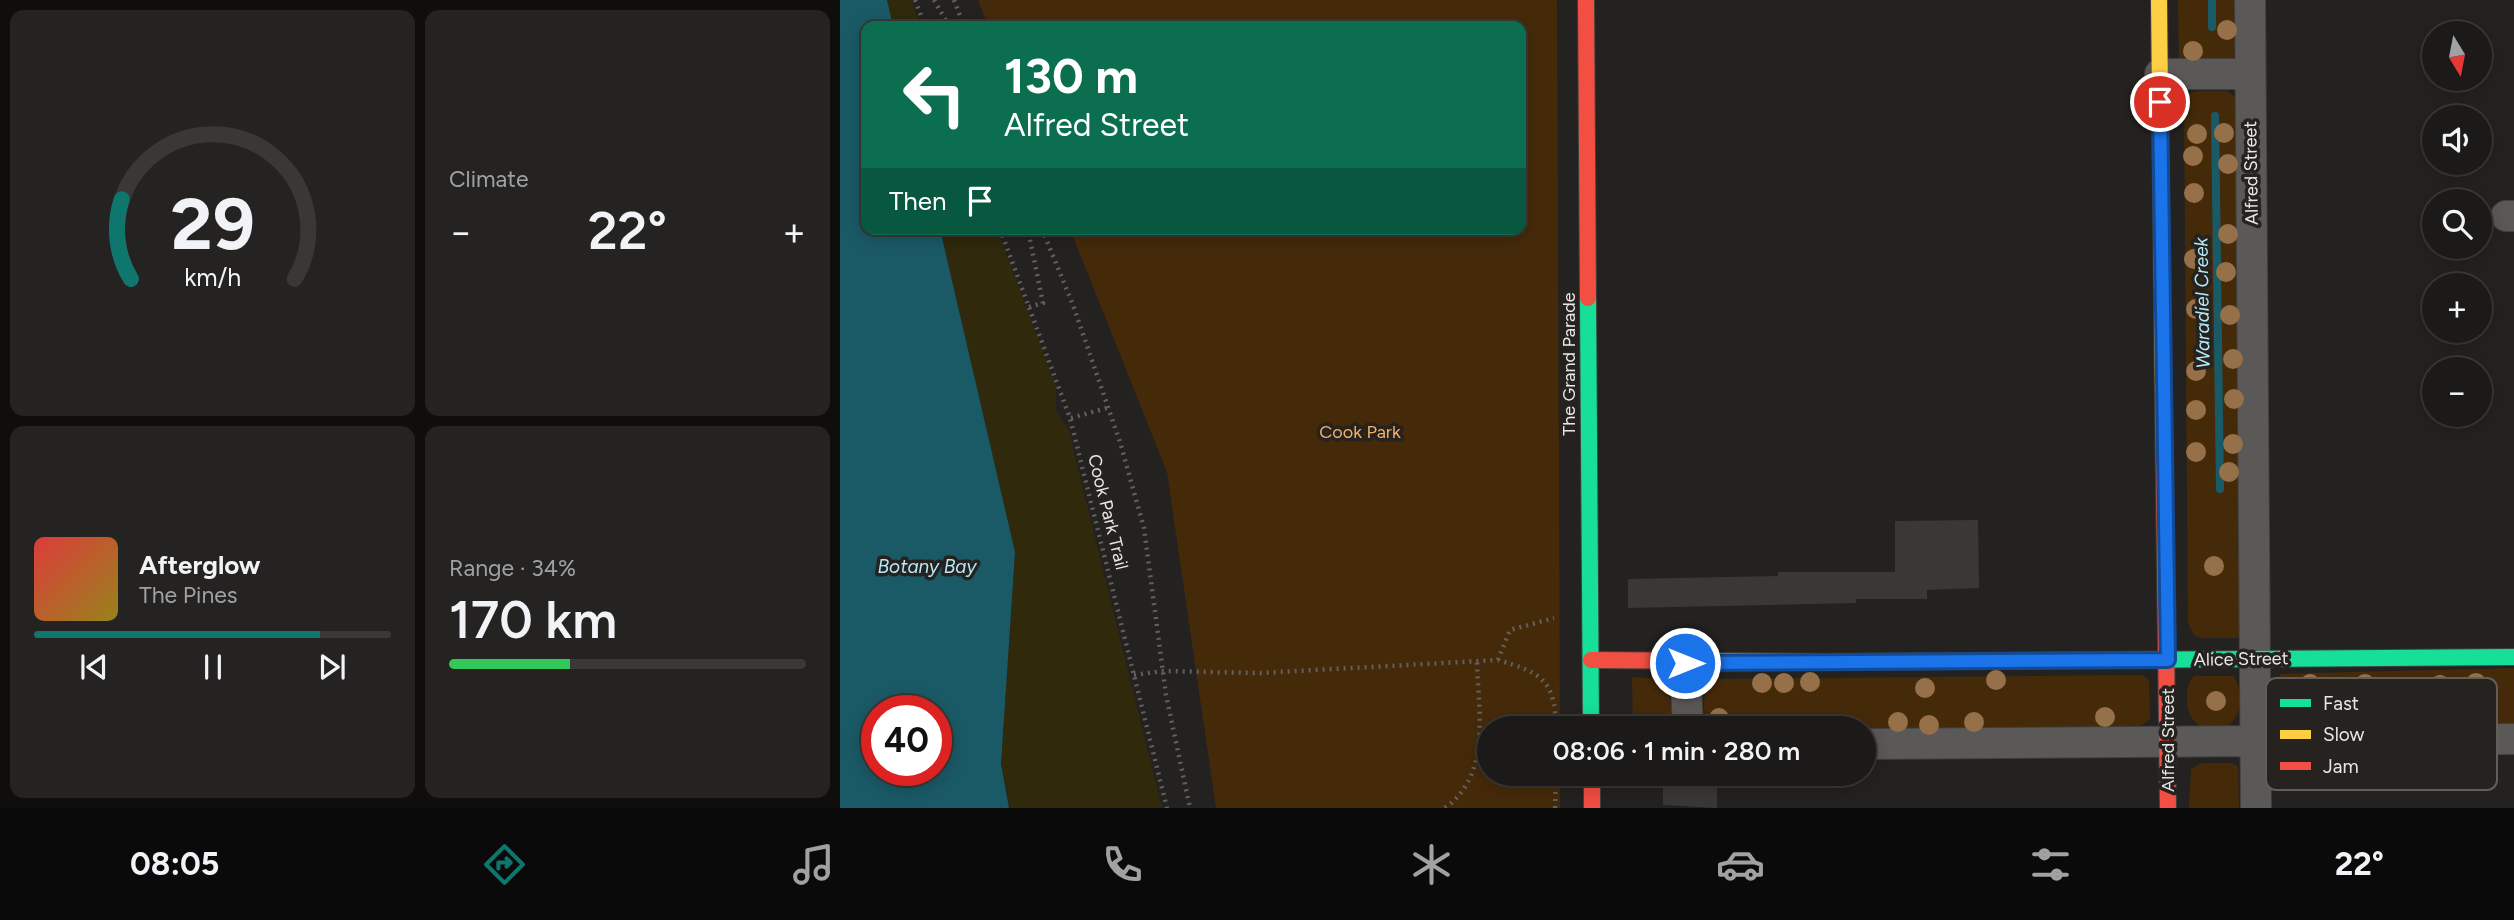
<!DOCTYPE html>
<html lang="en">
<head>
<meta charset="utf-8">
<style>
  body { margin:0; font-family:Figtree,sans-serif; background:#242321; color:#f1f3f6; height:100vh; display:flex; flex-direction:column; font-size:26px; white-space:nowrap }
  * { box-sizing:border-box; margin:0 }
  p { font-size:23px; color:#a0a1a2 }
  .icon { flex:none; width:38px; height:38px; fill:none; stroke:currentColor; stroke-width:2; stroke-linecap:round; stroke-linejoin:round }
  .map { position:relative; flex:1; overflow:hidden }
  .panel { display:flex; flex-direction:column; gap:10px; padding:10px; background:#0f0e0d; width:840px }
  .panel>* { flex:none }
  .banner { position:absolute; left:21px; top:21px; width:665px; height:214px; border-radius:14px; box-shadow:0 4px 18px #0003,0 0 0 2px #393837; background:#0b6e4f; color:#fff; overflow:hidden }
  .needle { width:46px; rotate:170deg }
  .buttons { position:absolute; left:1582px; top:21px; display:grid; gap:14px }
  .buttons a { display:grid; place-items:center; width:70px; height:70px; border-radius:50%; background:#1b1a18; box-shadow:0 4px 18px #0003,0 0 0 2px #393837; font-size:35px }
  .speed { position:absolute; left:21px; top:695px; display:flex; gap:14px; font-size:35px; font-weight:700; text-align:center }
  .speed>* { display:grid; place-content:center; width:91px; height:91px; border-radius:50%; background:#1b1a18; box-shadow:0 4px 18px #0003,0 0 0 2px #393837; line-height:1 }
  .speed .limit { border:10px solid #d22; background:#fff; color:#111 }
  .pin { position:absolute; display:grid; place-items:center; width:60px; height:60px; color:#fff; margin:-30px; border:4px solid #fff; border-radius:50%; box-shadow:0 2px 7px #0007 }
  .me { position:absolute; width:77px; margin:-38px; rotate:90deg; stroke-linejoin:round; filter:drop-shadow(0 0 5px #0008) }
  .turn { display:flex; align-items:center; gap:24px; height:147px; padding:0 28px; font-size:32px }
  .turn .icon { width:91px; height:91px; stroke-width:2.5 }
  .turn b { display:block; font-size:49px; line-height:60px }
  .then { display:flex; align-items:center; height:66px; padding:0 28px; background:#0003; gap:14px; font-size:26px }
  .big { font-size:52px; font-weight:600; line-height:1.1 }
  .panel .card { flex:1; display:flex; flex-direction:column; justify-content:center; gap:10px; min-width:0; padding:0 24px; border-radius:14px; background:#242321 }
  .panel .dial { align-items:center; gap:0 }
  .dial svg { height:182px; overflow:visible; fill:none; stroke:#393837; stroke-width:7; stroke-linecap:round; text-anchor:middle }
  .dial text { fill:#f1f3f6; stroke:none }
  .song { display:flex; align-items:center; gap:21px }
  .cover { width:84px; height:84px; border-radius:10px; background:linear-gradient(135deg,hsl(0 70% 55%),hsl(50 70% 35%)) }
  .played { height:7px; border-radius:4px; background:linear-gradient(90deg,#0f766e 80%,#393837 80%) }
  .keys { display:flex; justify-content:space-around; direction:ltr }
  .heat { display:flex; justify-content:space-between; align-items:center; font-size:38px; direction:ltr }
  .charge { height:10px; border-radius:5px; background:linear-gradient(90deg,#34c759 34%,#393837 0) }
  .panel .tiles { flex:1; display:grid; gap:10px; grid-template-columns:repeat(2,1fr) }
  .trip { position:absolute; left:637px; top:716px; width:399px; height:70px; border-radius:35px; background:#1b1a18; box-shadow:0 4px 18px #0003,0 0 0 2px #393837; font-weight:600; line-height:70px; text-align:center }
  .menu { display:flex; height:112px; justify-content:space-around; align-items:center; background:#0b0a0a; color:#a0a1a2 }
  .menu .icon { width:49px; height:49px }
  .menu .selected { color:#0f766e }
  .menu b { font-size:32px; color:#f1f3f6 }
  main { display:flex; flex:1; min-height:0 }
  .map>svg:first-child { display:block }
  .green { fill:#452a0a }
  .sand { fill:#30290b }
  .water { fill:#1a5a66; fill-rule:evenodd }
  .lines { fill:none; stroke-linecap:round; stroke-linejoin:round }
  .stream { stroke:#1a5a66; stroke-width:8 }
  .building { fill:#3a3837 }
  .street-casing { stroke:#41403e; stroke-width:32 }
  .fast-casing { stroke:#41403e; stroke-width:18 }
  .slow-casing { stroke:#41403e; stroke-width:18 }
  .jam-casing { stroke:#41403e; stroke-width:18 }
  .path { stroke:#61605f; stroke-width:4.5; stroke-dasharray:2 5; stroke-linecap:butt }
  .street { stroke:#5b5958; stroke-width:30 }
  .fast { stroke:#16e098; stroke-width:16 }
  .slow { stroke:#ffcf43; stroke-width:16 }
  .jam { stroke:#f24e42; stroke-width:16 }
  .tree { fill:#967049 }
  .route-casing { stroke:#114b97; stroke-width:18 }
  .route { stroke:#1a73e8; stroke-width:12 }
  .labels { text-anchor:middle; dominant-baseline:central; stroke-width:7; stroke-linejoin:round; paint-order:stroke }
  .street-label { font-size:18px; fill:#e9e7e5; stroke:#25221f }
  .park-label { font-size:18px; fill:#f4b06b; stroke:#25221f }
  .water-label { font-size:19px; font-style:italic; fill:#b4ebf8; stroke:#25221f }
  .key { fill:#25221f; stroke:#605d5a; stroke-width:2 }
  .key-label { font-size:19px; fill:#e9e7e5 }
</style>
</head>
<body>
<main>
<section class="panel">
<div class="tiles">
<div class="card dial"><svg viewBox="0 0 100 80">
<path d="M14 69A42 42 0 1 1 86 69"/>
<path d="M14 69A42 42 0 0 1 10 34" stroke="#0f766e"/>
<text x="50" y="56" font-size="32" font-weight="700">29</text>
<text x="50" y="72" font-size="11">km/h</text>
</svg></div>
<div class="card"><p>Climate</p>
<div class="heat"><a>−</a><b class="big">22°</b><a>+</a></div>
</div>
<div class="card">
<div class="song"><i class="cover"></i><div><b>Afterglow</b><p>The Pines</p></div></div>
<div class="played"></div>
<div class="keys"><svg class="icon" aria-label="previous" viewBox="0 0 24 24"><path d="M18 5L8 12l10 7zM5 5v14"/></svg><svg class="icon" aria-label="pause" viewBox="0 0 24 24"><path d="M8 5v14M16 5v14"/></svg><svg class="icon" aria-label="next" viewBox="0 0 24 24"><path d="M6 5l10 7-10 7zM19 5v14"/></svg></div>
</div>
<div class="card"><p>Range · 34%</p><b class="big">170 km</b><div class="charge"></div></div>
</div>
</section>
<div class="map">
<svg width="1674" height="808" viewBox="0 0 1674 808">
  <rect width="100%" height="100%" fill="#242220"/>
  <!-- green -->
  <path class="green" d="M138,0H717L720,728H649V774H720V808H376L327,472L230,229H681V26H148Z
    M1338,0H1396L1394,61L1341,64L1339,59Z
    M1358,91H1387L1399,100L1401,634L1397,638H1360L1354,635L1348,623L1344,103L1350,93Z
    M1674,668V727L1446,726L1436,722L1437,681L1441,674Z
    M1302,675L1309,680L1310,719L1302,725L1292,727L1024,730L870,728C861,716 862,690 873,679Z
    M1354,676H1393C1398,683 1399,688 1400,697C1402,741 1347,738 1347,701C1347,691 1347,683 1354,676Z
    M792,677L824,679L828,683L832,715L825,728H793Z
    M1392,763L1398,766L1399,808H1349L1351,769L1362,763Z"/>
  <!-- sand -->
  <path class="sand" d="M47,0H71L81,26H53Z
    M100,229H157L216,387V411L228,428L322,808H170L161,764L175,552Z"/>
  <!-- water -->
  <path class="water" d="M0,0H47L53,26H26V229H100L175,552L161,764L169,808H0ZM37,710H96V770H37Z"/>
  <g class="lines">
    <!-- stream -->
    <path class="stream" d="M1372,0V27
      M1375,116L1380,489"/>
  </g>
  <!-- building -->
  <path class="building" d="M1138,520L1139,588L1087,590V599H1016V603L788,608V579L938,576V572H1055V521Z
    M823,782H877V808L823,805Z"/>
  <g class="lines">
    <defs>
      <path id="street" d="M1410,0L1416,808
        M1320,74H1410
        M1666,216H1674
        M845,663L848,728
        M1024,744L1674,739"/>
      <path id="fast" d="M748,298L751,728
        M985,662L1674,657"/>
      <path id="slow" d="M1319,0L1323,394"/>
      <path id="jam" d="M746,0L748,298
        M1323,394L1328,808
        M751,660L985,662
        M752,774V808"/>
    </defs>
    <!-- street casing -->
    <use href="#street" class="street-casing"/>
    <!-- fast casing -->
    <use href="#fast" class="fast-casing"/>
    <!-- slow casing -->
    <use href="#slow" class="slow-casing"/>
    <!-- jam casing -->
    <use href="#jam" class="jam-casing"/>
    <!-- path -->
    <path class="path" d="M75,0L85,26
      M94,0L109,26
      M114,0L124,26
      M160,229L230,418L327,808
      M202,229L233,305L280,442L304,528L326,695L350,808
      M189,307L203,303L189,235L193,229
      M231,418L267,408
      M658,660L670,630L714,618
      M294,675L323,671L420,673L658,660C702,673 715,680 716,728
      M605,808C652,774 638,712 637,661
      M715,808L716,774"/>
    <!-- street -->
    <use href="#street" class="street"/>
    <!-- fast -->
    <use href="#fast" class="fast"/>
    <!-- slow -->
    <use href="#slow" class="slow"/>
    <!-- jam -->
    <use href="#jam" class="jam"/>
  </g>
  <!-- trees -->
  <g class="tree">
    <circle cx="1387" cy="30" r="10"/>
    <circle cx="1353" cy="51" r="10"/>
    <circle cx="1384" cy="133" r="10"/>
    <circle cx="1357" cy="134" r="10"/>
    <circle cx="1353" cy="156" r="10"/>
    <circle cx="1388" cy="164" r="10"/>
    <circle cx="1354" cy="193" r="10"/>
    <circle cx="1388" cy="234" r="10"/>
    <circle cx="1354" cy="259" r="10"/>
    <circle cx="1386" cy="272" r="10"/>
    <circle cx="1356" cy="309" r="10"/>
    <circle cx="1390" cy="315" r="10"/>
    <circle cx="1393" cy="359" r="10"/>
    <circle cx="1356" cy="371" r="10"/>
    <circle cx="1394" cy="399" r="10"/>
    <circle cx="1356" cy="410" r="10"/>
    <circle cx="1393" cy="444" r="10"/>
    <circle cx="1356" cy="452" r="10"/>
    <circle cx="1389" cy="472" r="10"/>
    <circle cx="1374" cy="566" r="10"/>
    <circle cx="1156" cy="680" r="10"/>
    <circle cx="970" cy="682" r="10"/>
    <circle cx="922" cy="683" r="10"/>
    <circle cx="944" cy="683" r="10"/>
    <circle cx="1636" cy="683" r="10"/>
    <circle cx="1470" cy="684" r="10"/>
    <circle cx="1525" cy="684" r="10"/>
    <circle cx="1600" cy="685" r="10"/>
    <circle cx="1085" cy="688" r="10"/>
    <circle cx="1376" cy="701" r="10"/>
    <circle cx="1265" cy="717" r="10"/>
    <circle cx="879" cy="718" r="10"/>
    <circle cx="1058" cy="722" r="10"/>
    <circle cx="1134" cy="722" r="10"/>
    <circle cx="1089" cy="725" r="10"/>
  </g>
  <g class="lines">
    <defs>
      <path id="route" d="M845,663L1328,660L1320,102"/>
    </defs>
    <!-- route casing -->
    <use href="#route" class="route-casing"/>
    <!-- route -->
    <use href="#route" class="route"/>
  </g>
  <g class="labels">
    <!-- street labels -->
    <g class="street-label">
      <text transform="translate(1411 173) rotate(-91)">Alfred Street</text>
      <text transform="translate(729 364) rotate(-90)">The Grand Parade</text>
      <text transform="translate(268 512) rotate(76)">Cook Park Trail</text>
      <text transform="translate(1401 659) rotate(-1)">Alice Street</text>
      <text transform="translate(1328 740) rotate(-90)">Alfred Street</text>
    </g>
    <!-- park labels -->
    <g class="park-label">
      <text x="520" y="432">Cook Park</text>
    </g>
    <!-- water labels -->
    <g class="water-label">
      <text transform="translate(1362 303) rotate(-91)">Waradiel Creek</text>
      <text x="87" y="566">Botany Bay</text>
    </g>
  </g>
  <!-- legend -->
  <rect x="1426" y="678" width="231" height="112" rx="10" class="key"/>
  <rect x="1440" y="699" width="31" height="8" fill="#16e098"/>
  <rect x="1440" y="730" width="31" height="9" fill="#ffcf43"/>
  <rect x="1440" y="762" width="31" height="8" fill="#f24e42"/>
  <g class="key-label">
    <text x="1483" y="710">Fast</text>
    <text x="1483" y="741">Slow</text>
    <text x="1483" y="773">Jam</text>
  </g>
</svg>
<div class="buttons">
<a><svg class="needle" viewBox="-14 -14 28 28"><path d="M0-13l5 13h-10z" fill="#e53935"/><path d="M0 13l5-13h-10z" fill="#a0a1a2"/></svg></a>
<a><svg class="icon" aria-label="sound" viewBox="0 0 24 24"><path d="M4 9h4l5-4v14l-5-4H4zM17 9q2 3 0 6"/></svg></a>
<a><svg class="icon" aria-label="search" viewBox="0 0 24 24"><circle cx="10" cy="10" r="6"/><path d="M15 15l6 6"/></svg></a>
<a>+</a>
<a>−</a>
</div>
<div class="speed"><div class="limit">40</div></div>
<div class="pin" style="left:1320px;top:102px;background:#d93025"><svg class="icon" aria-label="arrive" viewBox="0 0 24 24"><path d="M6 21V4h12l-3 4 3 4H6"/></svg></div>
<svg class="me" style="left:845px;top:663px" viewBox="-20 -20 40 40"><circle r="17" fill="#1a73e8" stroke="#fff" stroke-width="3"/><path d="M0-11L8 9 0 5-8 9z" fill="#fff"/></svg>
<div class="trip">08:06 · 1 min · 280 m</div>
<div class="banner">
<div class="turn"><svg class="icon" aria-label="left" viewBox="0 0 24 24"><path d="M17 20v-9H6M10 6l-5 5 5 5"/></svg><div><b>130 m</b>Alfred Street</div></div>
<div class="then">Then<svg class="icon" aria-label="arrive" viewBox="0 0 24 24"><path d="M6 21V4h12l-3 4 3 4H6"/></svg></div>
</div>
</div>
</main>
<nav class="menu">
<b>08:05</b>
<svg class="icon selected" aria-label="directions" viewBox="0 0 24 24"><path d="M12 3l9 9-9 9-9-9zM9 14v-3h6M13 9l2 2-2 2"/></svg>
<svg class="icon" aria-label="music" viewBox="0 0 24 24"><path d="M9 18V5l10-2v13"/><circle cx="6" cy="18" r="3"/><circle cx="16" cy="16" r="3"/></svg>
<svg class="icon" aria-label="phone" viewBox="0 0 24 24"><path d="M5 4h4l2 5-3 2q2 4 5 5l2-3 5 2v4C11 20 4 13 5 4z"/></svg>
<svg class="icon" aria-label="climate" viewBox="0 0 24 24"><path d="M12 3v18M4 7l16 10M4 17L20 7"/></svg>
<svg class="icon" aria-label="car" viewBox="0 0 24 24"><path d="M5 17H2v-5l4-1 3-4h7l3 4 3 1v5h-3M9 17h6M6 11h13"/><circle cx="7" cy="17" r="2"/><circle cx="17" cy="17" r="2"/></svg>
<svg class="icon" aria-label="filters" viewBox="0 0 24 24"><path d="M4 7h16M4 17h16"/><circle cx="9" cy="7" r="2"/><circle cx="15" cy="17" r="2"/></svg>
<b>22°</b>
</nav>
</body>
</html>
